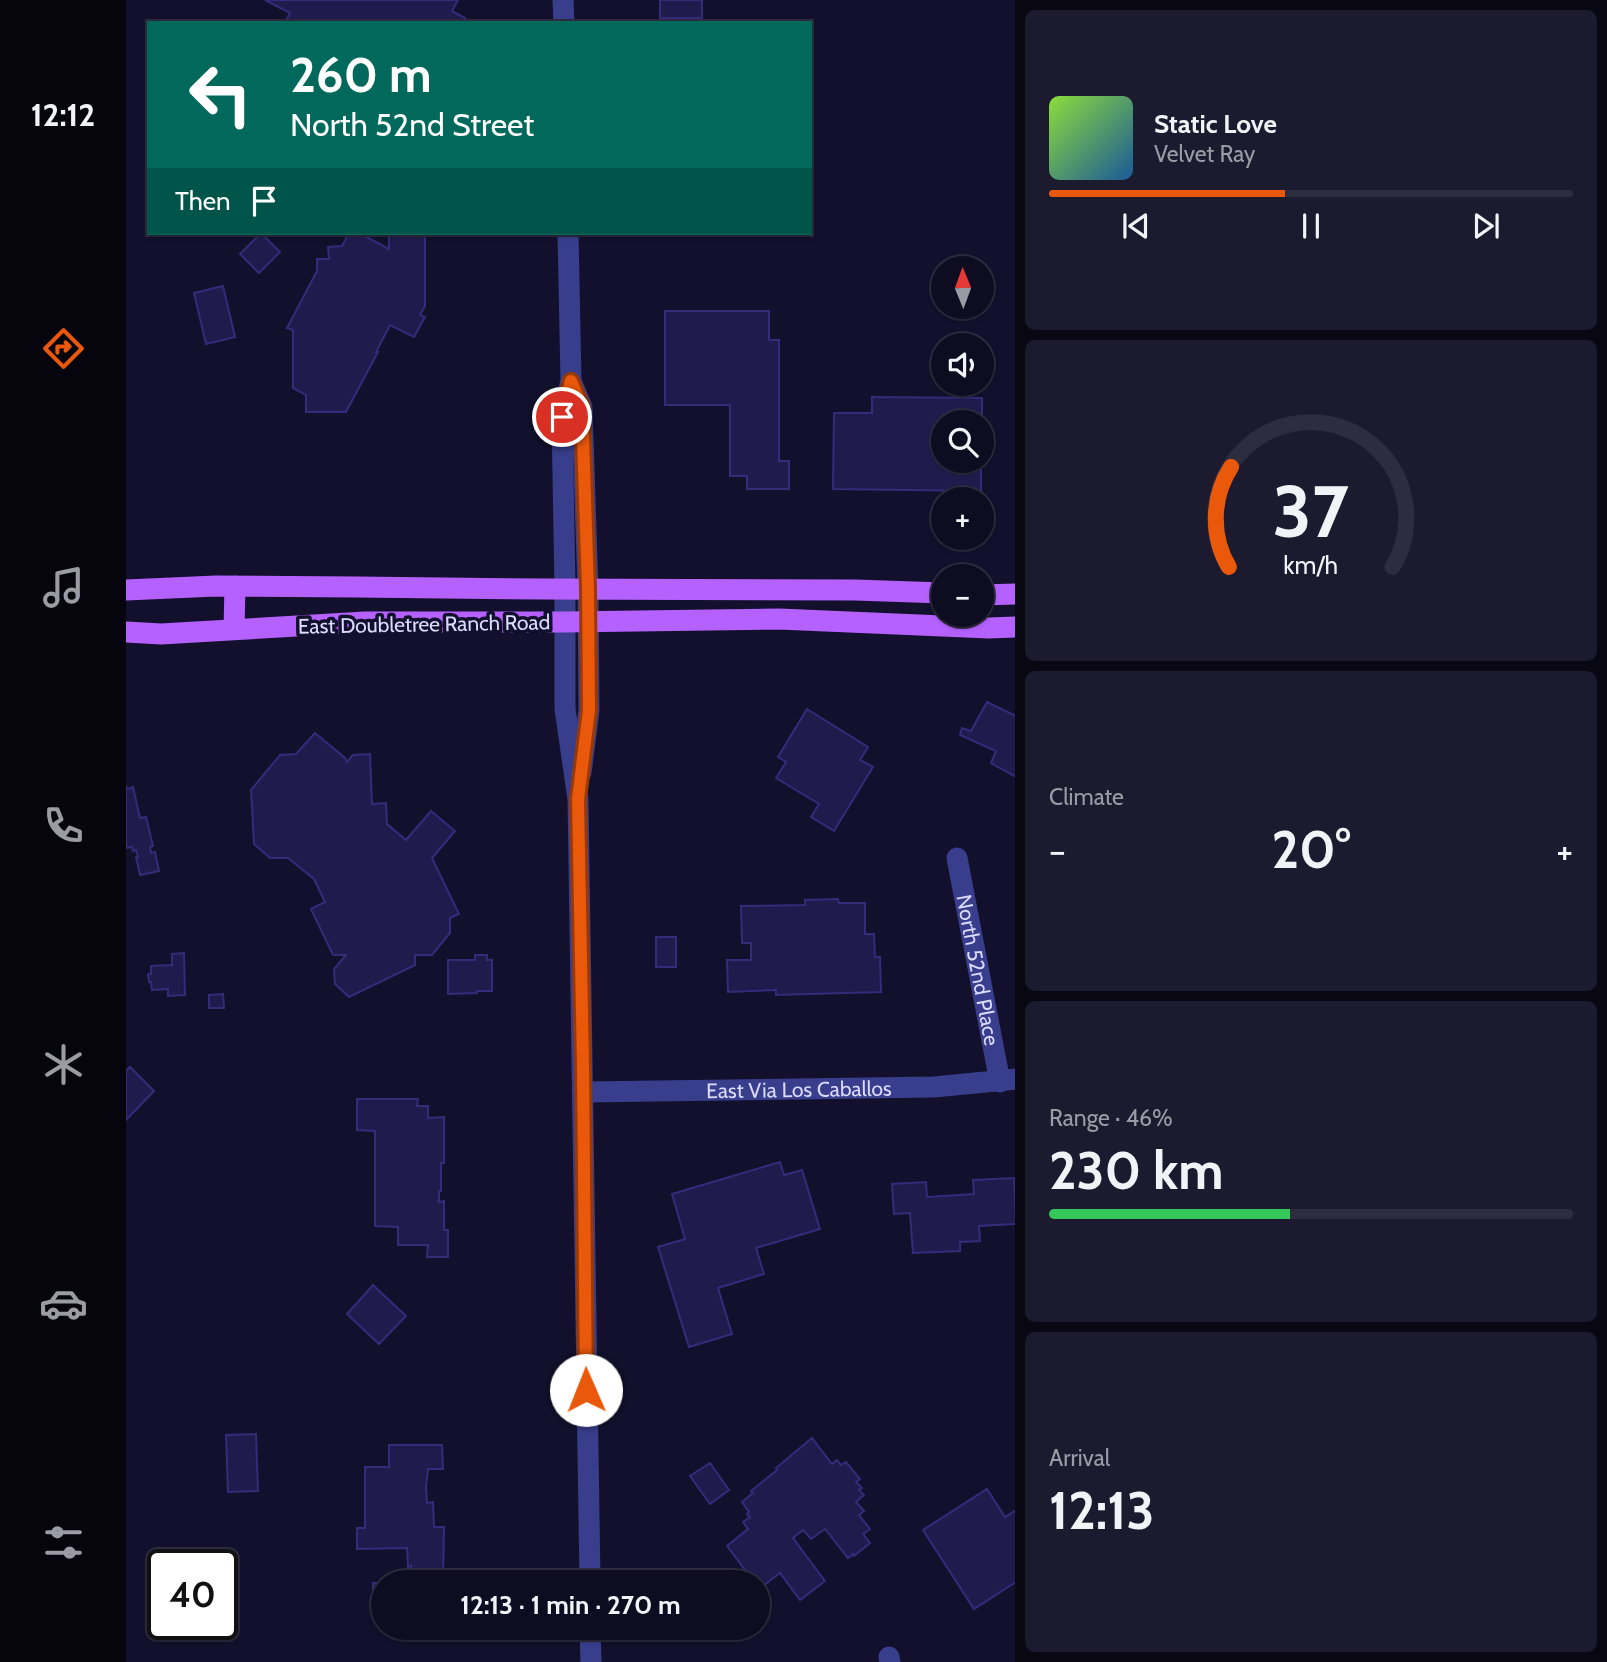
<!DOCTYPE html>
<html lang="en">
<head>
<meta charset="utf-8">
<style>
  body { margin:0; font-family:Cabin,sans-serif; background:#1c1a2e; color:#f1f3f6; height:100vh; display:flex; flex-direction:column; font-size:26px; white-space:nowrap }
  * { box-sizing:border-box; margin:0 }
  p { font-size:23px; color:#9b9ba5 }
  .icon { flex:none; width:38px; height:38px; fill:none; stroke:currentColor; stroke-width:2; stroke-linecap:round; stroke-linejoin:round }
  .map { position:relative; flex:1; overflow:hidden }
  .drawer { display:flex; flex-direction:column; gap:10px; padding:10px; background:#080712; width:592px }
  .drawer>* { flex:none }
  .hud { position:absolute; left:21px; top:21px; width:665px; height:214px; border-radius:0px; box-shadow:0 2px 5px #0004,0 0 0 2px #2e2c3f; background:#00695c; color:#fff; overflow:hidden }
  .needle { width:46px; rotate:359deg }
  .fabs { position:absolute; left:805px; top:256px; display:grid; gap:14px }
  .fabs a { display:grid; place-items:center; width:63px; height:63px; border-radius:50%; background:#0e0c21; box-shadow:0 2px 5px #0004,0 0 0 2px #2e2c3f; font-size:35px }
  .speed { position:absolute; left:21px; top:1549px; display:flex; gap:14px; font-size:35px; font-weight:700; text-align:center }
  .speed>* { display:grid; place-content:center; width:91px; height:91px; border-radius:50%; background:#0e0c21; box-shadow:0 2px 5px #0004,0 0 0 2px #2e2c3f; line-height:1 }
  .speed .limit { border:4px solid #111; border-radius:10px; background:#fff; color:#111 }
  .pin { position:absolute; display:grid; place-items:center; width:60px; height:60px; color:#fff; margin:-30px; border:4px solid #fff; border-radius:50%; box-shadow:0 2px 7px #0007 }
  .me { position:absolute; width:77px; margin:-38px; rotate:359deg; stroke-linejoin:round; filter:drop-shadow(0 0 5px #0008) }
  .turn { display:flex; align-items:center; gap:24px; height:147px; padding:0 28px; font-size:32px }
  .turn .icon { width:91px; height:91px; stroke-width:2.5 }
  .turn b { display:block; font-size:49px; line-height:60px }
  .then { display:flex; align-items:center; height:66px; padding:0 28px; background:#0003; gap:14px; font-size:26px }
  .big { font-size:52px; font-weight:700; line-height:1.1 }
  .drawer .card { flex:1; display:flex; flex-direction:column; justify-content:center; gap:10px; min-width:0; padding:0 24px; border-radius:10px; background:#1c1a2e }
  .drawer .dial { align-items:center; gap:0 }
  .dial svg { height:182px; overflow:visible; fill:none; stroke:#2e2c3f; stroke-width:7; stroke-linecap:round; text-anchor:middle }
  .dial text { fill:#f1f3f6; stroke:none }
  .song { display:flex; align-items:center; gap:21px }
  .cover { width:84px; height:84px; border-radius:10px; background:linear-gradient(135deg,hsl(90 70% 55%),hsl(210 70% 35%)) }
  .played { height:7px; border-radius:4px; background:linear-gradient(90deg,#ea580c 45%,#2e2c3f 45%) }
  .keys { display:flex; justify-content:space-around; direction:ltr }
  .heat { display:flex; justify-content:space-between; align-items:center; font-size:38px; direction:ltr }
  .charge { height:10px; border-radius:5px; background:linear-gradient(90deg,#34c759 46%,#2e2c3f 0) }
  .trip { position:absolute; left:245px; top:1570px; width:399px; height:70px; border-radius:35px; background:#0e0c21; box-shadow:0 2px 5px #0004,0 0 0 2px #2e2c3f; font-weight:700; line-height:70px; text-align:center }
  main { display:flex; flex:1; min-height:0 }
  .tabs { display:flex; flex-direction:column; width:126px; justify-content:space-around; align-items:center; background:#06050d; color:#9b9ba5 }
  .tabs .icon { width:49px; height:49px }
  .tabs .current { color:#ea580c }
  .tabs b { font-size:32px; color:#f1f3f6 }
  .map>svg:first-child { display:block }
  .building { fill:#211b4d; stroke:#342c7a; stroke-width:2 }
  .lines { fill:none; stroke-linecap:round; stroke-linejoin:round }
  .minor { stroke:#393e8c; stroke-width:21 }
  .major { stroke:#b561ff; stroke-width:21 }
  .route-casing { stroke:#983908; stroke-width:18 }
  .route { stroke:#ea580c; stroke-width:12 }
  .labels { text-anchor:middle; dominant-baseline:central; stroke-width:7; stroke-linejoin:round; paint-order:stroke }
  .street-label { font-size:21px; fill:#dbdaff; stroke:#12102c }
</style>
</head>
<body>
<main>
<nav class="tabs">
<b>12:12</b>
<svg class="icon current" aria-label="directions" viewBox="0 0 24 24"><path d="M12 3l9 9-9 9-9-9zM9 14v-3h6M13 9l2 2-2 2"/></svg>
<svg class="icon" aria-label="music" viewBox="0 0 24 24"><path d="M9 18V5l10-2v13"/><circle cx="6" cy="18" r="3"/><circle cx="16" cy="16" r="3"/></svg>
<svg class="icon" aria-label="phone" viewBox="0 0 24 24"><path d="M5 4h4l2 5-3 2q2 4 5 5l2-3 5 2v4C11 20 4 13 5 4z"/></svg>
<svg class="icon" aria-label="climate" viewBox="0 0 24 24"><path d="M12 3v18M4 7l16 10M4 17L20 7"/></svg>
<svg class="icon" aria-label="car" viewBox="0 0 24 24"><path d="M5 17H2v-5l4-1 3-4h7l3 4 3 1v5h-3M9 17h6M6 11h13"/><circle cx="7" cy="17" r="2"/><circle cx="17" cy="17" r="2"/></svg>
<svg class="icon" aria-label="filters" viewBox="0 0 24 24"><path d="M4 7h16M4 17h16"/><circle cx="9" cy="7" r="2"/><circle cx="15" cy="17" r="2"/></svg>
</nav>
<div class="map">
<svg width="890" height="1662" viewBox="0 0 890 1662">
  <rect width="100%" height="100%" fill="#12102c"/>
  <!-- building -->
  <path class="building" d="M139,0H332L326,11L339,18L337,23H159L164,13Z
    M534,0H576V18H534Z
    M135,233L154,252L133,273L114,254Z
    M263,233H299V306L294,315L299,317L288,337L264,325L250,352H252L220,412H180V395L167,388V330L161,328L191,271V259H203L202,247L216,246L222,235H237L263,249Z
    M97,286L109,337L80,344L68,293Z
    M539,311H643V340H653V461H663V489H621V476H604V405H539Z
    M746,397L856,398V436V422H817V460H855V491L707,489L708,413H746Z
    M861,702L890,716V777L865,763L870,751L834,735L836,728L845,731Z
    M681,709L742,747L734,760L747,767L708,831L685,817L693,804L650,778L660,762L652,757Z
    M189,733L219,758L221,762L227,755L244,754L246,804L260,803L261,824L280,840L305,811L329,831L306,858L333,914L324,918V933L306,955H289V965L223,997L209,984L208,969L220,955H207L185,909L199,902L188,879L162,858H144L128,844L125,790L154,755L170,754Z
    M0,786L1,789L7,787L14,818L20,817L27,846L24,847L25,853L29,852L33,871L14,875L10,857H12L10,850L7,851L6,847L0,848Z
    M712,899L713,903H739V934H748L749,957H754L755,992L650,995V990L602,992L601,960H625V943H616L615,906L679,905V900Z
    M530,937H550V967H530Z
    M58,953L59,995L42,996V989L26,990L25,982H23L22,974H25V966L46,965V954Z
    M349,955H361V960H366V991H351V993L322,994V960H349Z
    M97,994L98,1008H83V995Z
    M4,1067L28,1091L0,1120V1071Z
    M231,1099H292L291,1106H302V1118L318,1117V1163H315V1191H313V1202L318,1201V1230H322V1257H301L302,1245H272V1227L249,1226V1131L231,1130Z
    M654,1162L658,1175L676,1170L694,1229L630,1248L638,1274L592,1288L606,1334L563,1347L532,1247L559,1239L546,1194Z
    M888,1178L890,1224L853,1226L854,1241L834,1242V1251L787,1253L784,1213L768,1214L766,1184L800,1182L801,1197L848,1194L847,1180Z
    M247,1285L280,1316L253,1344L221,1314Z
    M130,1434L132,1491L102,1492L100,1435Z
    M686,1438L706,1464L711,1460L715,1465L720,1462L734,1479L730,1482L736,1488L733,1490L738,1495L730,1502L738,1511L733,1515L744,1529L737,1534L744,1543L728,1556L727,1554L722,1558L699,1529L685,1539L677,1530L667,1538L699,1581L674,1600L654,1573L633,1589L632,1582H628L601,1546L622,1529L617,1522L624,1517L621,1514L623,1512L616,1502L627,1493L625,1491L651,1470L650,1468Z
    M263,1445H316L317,1469H302L300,1487L301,1503L307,1502L308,1527H318L317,1582H285V1566L282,1567L281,1548L231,1549V1528H239V1467H263Z
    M584,1463L603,1490L584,1504L564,1476Z
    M861,1489L879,1517L890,1510V1582L848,1609L797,1530Z
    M247,1583H257V1613H247Z"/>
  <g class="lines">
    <!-- minor -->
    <g class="minor">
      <path d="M437,0L438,23"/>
      <path d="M442,233L445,381L436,417L439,589V709L452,799L464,1582"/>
      <path d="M445,381L456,407L462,589L463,710L455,773"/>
      <path id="s1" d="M831,858L874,1082"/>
      <path id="s2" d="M458,1092L808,1087L890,1079"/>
      <path d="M464,1628L465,1662"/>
      <path d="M763,1657L764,1662"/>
    </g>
    <!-- major -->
    <path class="major" d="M0,590L90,586L230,587L417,589L729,590L817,593
      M856,595L890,594
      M108,629L109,586
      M0,632L35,634L239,622H439L653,619L863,628L890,627"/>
  </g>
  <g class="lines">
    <defs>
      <path id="route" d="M436,417L445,381L456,407L462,589L463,710L452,799L457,1066L460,1390"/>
    </defs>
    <!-- route casing -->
    <use href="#route" class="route-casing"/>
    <!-- route -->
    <use href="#route" class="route"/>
  </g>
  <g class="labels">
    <!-- street labels -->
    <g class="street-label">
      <text transform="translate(298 624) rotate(-1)">East Doubletree Ranch Road</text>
      <text stroke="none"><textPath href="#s1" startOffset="114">North 52nd Place</textPath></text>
      <text stroke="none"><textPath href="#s2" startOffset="215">East Via Los Caballos</textPath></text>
    </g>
  </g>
</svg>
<div class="fabs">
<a><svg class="needle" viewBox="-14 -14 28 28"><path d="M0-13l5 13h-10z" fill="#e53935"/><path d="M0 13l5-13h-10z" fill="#9b9ba5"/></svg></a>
<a><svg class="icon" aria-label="sound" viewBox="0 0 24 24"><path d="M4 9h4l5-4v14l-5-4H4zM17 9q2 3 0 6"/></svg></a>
<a><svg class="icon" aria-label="search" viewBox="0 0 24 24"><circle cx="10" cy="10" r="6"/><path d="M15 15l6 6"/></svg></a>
<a>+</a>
<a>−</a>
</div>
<div class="speed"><div class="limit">40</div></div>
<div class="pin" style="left:436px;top:417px;background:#d93025"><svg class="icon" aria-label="arrive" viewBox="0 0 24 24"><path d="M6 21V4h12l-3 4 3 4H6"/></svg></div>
<svg class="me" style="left:460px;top:1390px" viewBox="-20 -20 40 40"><circle r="19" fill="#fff"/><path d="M0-13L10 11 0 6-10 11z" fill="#ea580c"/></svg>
<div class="trip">12:13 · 1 min · 270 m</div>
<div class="hud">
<div class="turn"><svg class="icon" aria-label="left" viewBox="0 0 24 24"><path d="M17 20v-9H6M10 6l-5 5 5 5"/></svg><div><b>260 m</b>North 52nd Street</div></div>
<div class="then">Then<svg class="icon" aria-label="arrive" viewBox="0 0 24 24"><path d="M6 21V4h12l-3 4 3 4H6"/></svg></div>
</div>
</div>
<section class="drawer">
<div class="card">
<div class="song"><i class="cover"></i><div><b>Static Love</b><p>Velvet Ray</p></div></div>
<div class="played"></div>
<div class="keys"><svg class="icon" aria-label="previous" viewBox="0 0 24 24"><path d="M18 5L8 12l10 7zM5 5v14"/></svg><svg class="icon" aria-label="pause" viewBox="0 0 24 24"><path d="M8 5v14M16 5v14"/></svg><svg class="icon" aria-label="next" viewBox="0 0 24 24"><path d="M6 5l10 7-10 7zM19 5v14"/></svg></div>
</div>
<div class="card dial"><svg viewBox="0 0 100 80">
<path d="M14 69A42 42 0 1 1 86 69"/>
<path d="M14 69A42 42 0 0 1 15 25" stroke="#ea580c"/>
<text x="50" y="56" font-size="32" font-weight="700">37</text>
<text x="50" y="72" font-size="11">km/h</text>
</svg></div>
<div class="card"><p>Climate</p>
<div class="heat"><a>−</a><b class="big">20°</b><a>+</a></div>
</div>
<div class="card"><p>Range · 46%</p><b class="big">230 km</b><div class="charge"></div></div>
<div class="card"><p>Arrival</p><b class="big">12:13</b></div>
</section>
</main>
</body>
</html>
